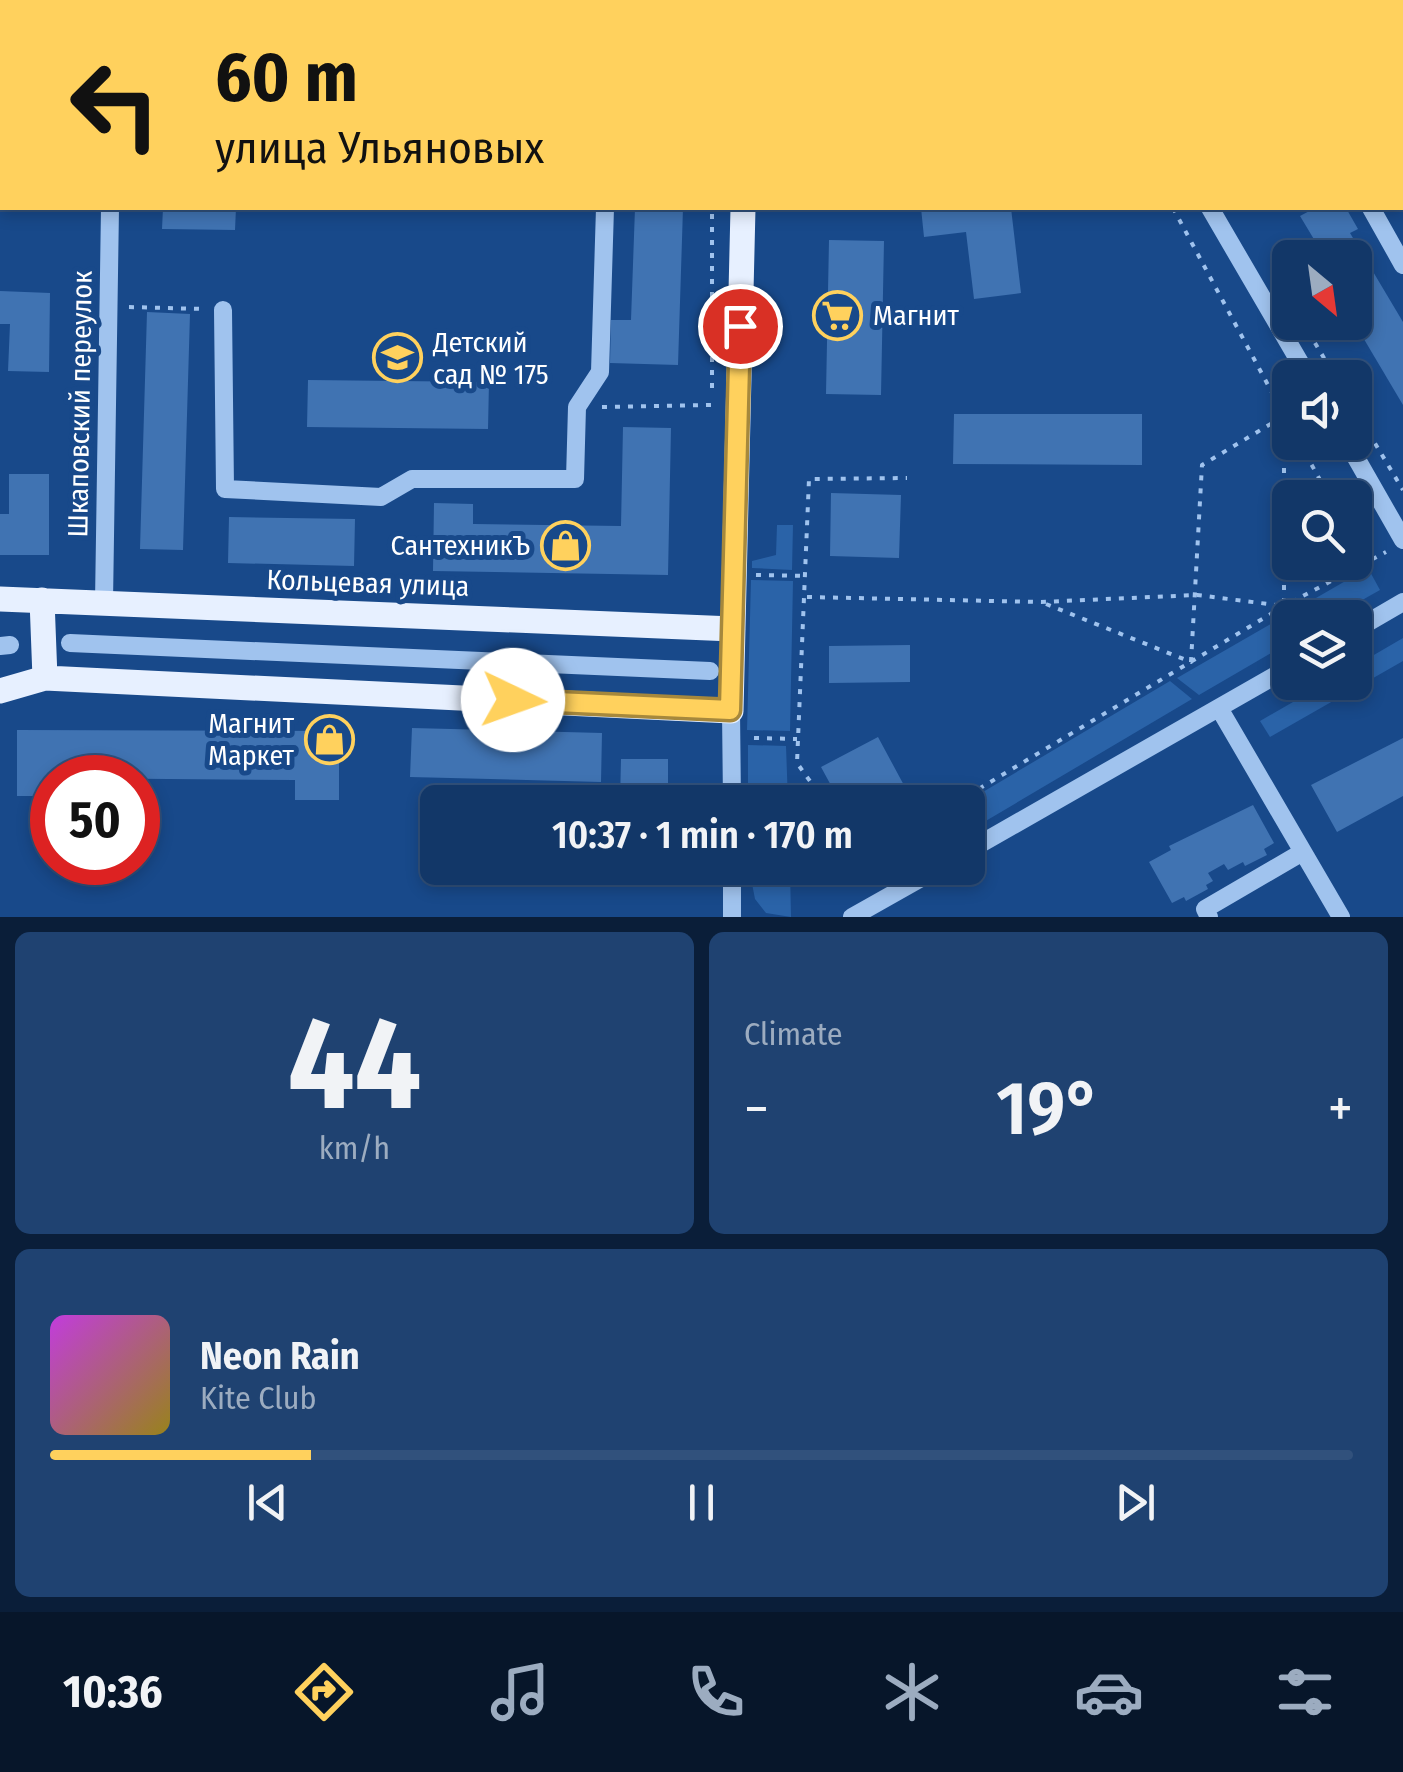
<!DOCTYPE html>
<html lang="en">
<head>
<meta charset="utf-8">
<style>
  body { margin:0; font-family:"Fira Sans Condensed",sans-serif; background:#1f4271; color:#f1f3f6; height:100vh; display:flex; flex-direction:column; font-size:38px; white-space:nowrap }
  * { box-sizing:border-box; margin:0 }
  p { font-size:32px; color:#9cacc0 }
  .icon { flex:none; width:55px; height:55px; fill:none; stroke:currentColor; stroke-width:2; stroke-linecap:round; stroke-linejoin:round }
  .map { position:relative; height:917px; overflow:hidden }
  .panel { display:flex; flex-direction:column; gap:15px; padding:15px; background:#0a1e39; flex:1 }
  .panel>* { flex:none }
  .banner { position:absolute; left:0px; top:0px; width:1405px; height:210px; box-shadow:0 5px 15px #0003,0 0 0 2px #31517c; background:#ffd15d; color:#111; overflow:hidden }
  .needle { width:65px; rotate:151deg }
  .buttons { position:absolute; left:1272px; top:240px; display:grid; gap:20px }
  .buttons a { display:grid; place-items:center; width:100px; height:100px; border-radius:15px; background:#123768; box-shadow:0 5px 15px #0003,0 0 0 2px #31517c; font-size:50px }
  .speed { position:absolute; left:30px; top:755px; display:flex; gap:20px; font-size:50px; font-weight:700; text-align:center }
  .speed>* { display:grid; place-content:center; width:130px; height:130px; border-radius:50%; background:#123768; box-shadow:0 5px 15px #0003,0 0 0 2px #31517c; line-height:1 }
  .speed .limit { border:15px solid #d22; background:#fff; color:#111 }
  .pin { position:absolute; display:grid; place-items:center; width:85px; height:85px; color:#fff; margin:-42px; border:5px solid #fff; border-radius:50%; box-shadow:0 2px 10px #0007 }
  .me { position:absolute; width:110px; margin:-55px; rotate:93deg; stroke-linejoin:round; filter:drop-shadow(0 0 8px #0008) }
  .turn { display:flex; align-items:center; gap:35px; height:210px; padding:0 50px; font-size:45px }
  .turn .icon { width:130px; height:130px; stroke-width:2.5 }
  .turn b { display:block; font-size:70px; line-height:85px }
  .big { font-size:75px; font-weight:600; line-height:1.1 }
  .panel .card { flex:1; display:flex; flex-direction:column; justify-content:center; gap:15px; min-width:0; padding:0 35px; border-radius:15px; background:#1f4271 }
  .panel .dial { align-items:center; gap:0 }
  .dial b { font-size:130px; line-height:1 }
  .song { display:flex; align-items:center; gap:30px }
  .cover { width:120px; height:120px; border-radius:15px; background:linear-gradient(135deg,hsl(290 70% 55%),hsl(50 70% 35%)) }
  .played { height:10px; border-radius:5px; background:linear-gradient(90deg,#ffd15d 20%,#31517c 20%) }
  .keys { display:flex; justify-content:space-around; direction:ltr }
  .heat { display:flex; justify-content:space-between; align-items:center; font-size:55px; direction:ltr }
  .panel .tiles { flex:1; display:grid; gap:15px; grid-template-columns:1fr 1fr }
  .card:last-child { grid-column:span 2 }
  .trip { position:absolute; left:420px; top:785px; width:565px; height:100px; border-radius:15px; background:#123768; box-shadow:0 5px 15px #0003,0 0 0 2px #31517c; font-weight:600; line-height:100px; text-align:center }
  .menu { display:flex; height:160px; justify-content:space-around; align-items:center; background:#07162a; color:#9cacc0 }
  .menu .icon { width:70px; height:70px }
  .menu .selected { color:#ffd15d }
  .menu b { font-size:45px; color:#f1f3f6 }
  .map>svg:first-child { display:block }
  .green { fill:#2a63a8 }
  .building { fill:#4073b2 }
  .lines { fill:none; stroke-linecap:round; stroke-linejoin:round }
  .path { stroke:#a0c3ee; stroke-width:4; stroke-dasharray:5 8; stroke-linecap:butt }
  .minor { stroke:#a0c3ee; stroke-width:18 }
  .major { stroke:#e7f0ff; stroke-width:25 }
  .route-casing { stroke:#a6883c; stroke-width:25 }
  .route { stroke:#ffd15d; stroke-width:18 }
  .labels { text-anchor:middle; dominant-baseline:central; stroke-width:10; stroke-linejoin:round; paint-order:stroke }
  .poi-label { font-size:28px; fill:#fff; stroke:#18498a; text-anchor:start }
  .street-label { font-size:28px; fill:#fff; stroke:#18498a }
</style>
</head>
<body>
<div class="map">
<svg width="1403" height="917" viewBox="0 0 1403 917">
  <rect width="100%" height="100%" fill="#18498a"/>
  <!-- green -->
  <path class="green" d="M777,525H793L792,570L752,568V561L776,555Z
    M1368,568L1380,590L1332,617L1290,618V642L1199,695L1177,678Z
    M751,580L793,581L790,731L747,730Z
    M1403,638V661L1270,737L1260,721L1326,683L1355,682V666Z
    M1170,681L1192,699L984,822L971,799Z
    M748,745L786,746L788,802H748Z
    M749,868H790L791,917L766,913L755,899Z"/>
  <!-- building -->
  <path class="building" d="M163,208H236L235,230L162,229Z
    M635,208H683L678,365L610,363L611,320H631Z
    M921,208H1011L1021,293L974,299L966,232L924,237Z
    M1315,208H1346L1358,229L1350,233L1403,322V405L1355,324V258H1315L1311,251L1318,246L1300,216Z
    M829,240L884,241L881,395L826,394Z
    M0,291L50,293L49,372L8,371L10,324H0Z
    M147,312L190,314L183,550L140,549Z
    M308,380L489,382L488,429L307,427Z
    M954,414H1142V465L953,464Z
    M623,427L671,428L668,575L433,571L434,503L473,504V524L621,526Z
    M9,474H49V555H0V514H9Z
    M831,493L901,495L899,558L830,556Z
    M229,517L355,519L354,566L228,563Z
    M910,645V682L829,683V646Z
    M412,728L602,733L601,782L410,777Z
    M17,730L339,731V800H295V780L52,778V796H17Z
    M878,737L913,802H840L821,767Z
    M1403,738V796L1337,832L1311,785Z
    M621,759H668V802H620Z
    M1253,805L1274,843L1264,849L1267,855L1245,866L1243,862L1228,870L1224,864L1208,873L1213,881L1206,885L1208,889L1186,901L1184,897L1172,903L1149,862L1171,850L1169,846Z
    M620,868H668L667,886H620Z"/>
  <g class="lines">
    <!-- path -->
    <path class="path" d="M570,0L573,2
      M1062,0L1063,2
      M713,2V0
      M1173,208L1290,426
      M129,307L204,309
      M1315,343L1336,378
      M712,388V208
      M602,407L712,405
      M1355,410L1403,490
      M1299,442L1330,498
      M1355,541L1367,563
      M756,575L807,576
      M807,597L1041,602L1197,595L1284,606V415
      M1046,604L1191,662L1202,465L1284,416
      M754,738L797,739
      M825,802L797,763L809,479L907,478
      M957,802L1284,606L1386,552"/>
    <!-- minor -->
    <path class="minor" d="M1092,0L1094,2
      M1253,0L1254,2
      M114,2V0
      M611,2V0
      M916,2V0
      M1210,208L1309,378
      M1371,208L1403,265
      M223,310L225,489L381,497L412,479H575L577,407L600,372L605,208
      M1347,442L1403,540
      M104,602L110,208
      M1355,630L1403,602
      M70,643L710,671
      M0,646L10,645
      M1219,708L1341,917
      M731,711L732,802
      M968,851L1290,667
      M732,917V868
      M852,917L939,868
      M1209,917L1205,909L1301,853"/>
    <!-- major -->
    <path class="major" d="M747,2L748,0
      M0,599L733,629
      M42,600L45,678
      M0,691L45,678L731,711L743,208"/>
  </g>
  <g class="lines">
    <defs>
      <path id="route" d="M513,700L730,710L740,326"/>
    </defs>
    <!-- route casing -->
    <use href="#route" class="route-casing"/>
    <!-- route -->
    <use href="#route" class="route"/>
  </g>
  <!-- icons -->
  <defs>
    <symbol id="supermarket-ring" viewBox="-11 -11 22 22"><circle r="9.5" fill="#18498a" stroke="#ffd15d" stroke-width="1.5"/><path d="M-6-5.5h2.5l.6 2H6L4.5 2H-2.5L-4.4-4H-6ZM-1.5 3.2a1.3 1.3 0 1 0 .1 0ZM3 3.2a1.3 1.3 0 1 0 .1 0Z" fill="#ffd15d"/></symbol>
    <symbol id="school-ring" viewBox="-11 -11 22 22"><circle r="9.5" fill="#18498a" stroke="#ffd15d" stroke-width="1.5"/><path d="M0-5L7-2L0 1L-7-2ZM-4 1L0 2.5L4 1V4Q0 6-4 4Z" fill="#ffd15d"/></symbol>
    <symbol id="shop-ring" viewBox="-11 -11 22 22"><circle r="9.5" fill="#18498a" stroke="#ffd15d" stroke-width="1.5"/><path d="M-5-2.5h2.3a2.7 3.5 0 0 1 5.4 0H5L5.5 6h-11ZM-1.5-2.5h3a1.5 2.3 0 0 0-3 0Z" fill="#ffd15d"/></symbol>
  </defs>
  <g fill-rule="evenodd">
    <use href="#supermarket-ring" x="810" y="288" width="55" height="55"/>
    <use href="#school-ring" x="370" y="330" width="55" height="55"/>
    <use href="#shop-ring" x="538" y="518" width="55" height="55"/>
    <use href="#shop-ring" x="302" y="712" width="55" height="55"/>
  </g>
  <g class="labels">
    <!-- poi labels -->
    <g class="poi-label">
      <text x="873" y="315">Магнит</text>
      <text x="433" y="342">Детский<tspan x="433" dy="32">сад № 175</tspan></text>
      <text x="530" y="545" text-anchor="end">СантехникЪ</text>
      <text x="294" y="723" text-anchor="end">Магнит<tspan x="294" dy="32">Маркет</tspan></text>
    </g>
    <!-- street labels -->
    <g class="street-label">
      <text transform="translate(80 404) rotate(-89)">Шкаповский переулок</text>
      <text transform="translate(368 583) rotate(2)">Кольцевая улица</text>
    </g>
  </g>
</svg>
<div class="buttons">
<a><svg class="needle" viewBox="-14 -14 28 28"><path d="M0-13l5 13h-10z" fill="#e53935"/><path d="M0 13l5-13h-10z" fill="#9cacc0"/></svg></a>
<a><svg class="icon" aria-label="sound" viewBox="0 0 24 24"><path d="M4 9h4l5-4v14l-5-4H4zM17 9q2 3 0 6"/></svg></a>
<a><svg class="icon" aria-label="search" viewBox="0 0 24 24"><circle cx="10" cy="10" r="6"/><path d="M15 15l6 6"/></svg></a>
<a><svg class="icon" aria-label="layers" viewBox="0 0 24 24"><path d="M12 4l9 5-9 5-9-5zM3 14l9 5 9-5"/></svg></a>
</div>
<div class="speed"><div class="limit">50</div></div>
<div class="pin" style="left:740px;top:326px;background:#d93025"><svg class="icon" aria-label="arrive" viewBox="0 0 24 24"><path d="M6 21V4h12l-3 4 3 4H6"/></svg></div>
<svg class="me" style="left:513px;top:700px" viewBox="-20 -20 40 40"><circle r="19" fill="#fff"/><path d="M0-13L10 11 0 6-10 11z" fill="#ffd15d"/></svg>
<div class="trip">10:37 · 1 min · 170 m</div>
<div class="banner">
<div class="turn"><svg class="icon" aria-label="left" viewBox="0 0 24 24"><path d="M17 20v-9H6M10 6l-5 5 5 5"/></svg><div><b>60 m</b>улица Ульяновых</div></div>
</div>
</div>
<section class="panel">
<div class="tiles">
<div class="card dial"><b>44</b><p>km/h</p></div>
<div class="card"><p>Climate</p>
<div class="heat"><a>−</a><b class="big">19°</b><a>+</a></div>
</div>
<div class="card">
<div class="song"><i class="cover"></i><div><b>Neon Rain</b><p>Kite Club</p></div></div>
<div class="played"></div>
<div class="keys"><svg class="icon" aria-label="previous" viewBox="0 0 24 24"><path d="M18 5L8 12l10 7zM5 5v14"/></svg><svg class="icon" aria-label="pause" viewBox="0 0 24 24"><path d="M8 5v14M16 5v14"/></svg><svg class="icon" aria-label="next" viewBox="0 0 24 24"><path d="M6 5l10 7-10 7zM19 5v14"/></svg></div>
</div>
</div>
</section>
<nav class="menu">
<b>10:36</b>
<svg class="icon selected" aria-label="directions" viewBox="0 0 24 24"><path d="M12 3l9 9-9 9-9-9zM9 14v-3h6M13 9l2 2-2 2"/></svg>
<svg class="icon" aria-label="music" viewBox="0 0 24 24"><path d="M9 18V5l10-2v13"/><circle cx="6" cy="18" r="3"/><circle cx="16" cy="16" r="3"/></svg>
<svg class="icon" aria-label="phone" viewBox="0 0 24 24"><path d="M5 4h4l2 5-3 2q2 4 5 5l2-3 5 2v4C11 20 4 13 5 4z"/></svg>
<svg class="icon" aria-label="climate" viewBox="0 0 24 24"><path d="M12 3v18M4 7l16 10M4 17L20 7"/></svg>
<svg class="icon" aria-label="car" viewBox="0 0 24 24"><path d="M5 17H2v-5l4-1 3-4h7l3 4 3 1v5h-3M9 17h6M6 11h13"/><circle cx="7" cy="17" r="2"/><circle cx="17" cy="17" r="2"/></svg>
<svg class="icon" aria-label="filters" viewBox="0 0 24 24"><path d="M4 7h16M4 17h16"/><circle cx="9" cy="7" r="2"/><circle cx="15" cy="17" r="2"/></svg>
</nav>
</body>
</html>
